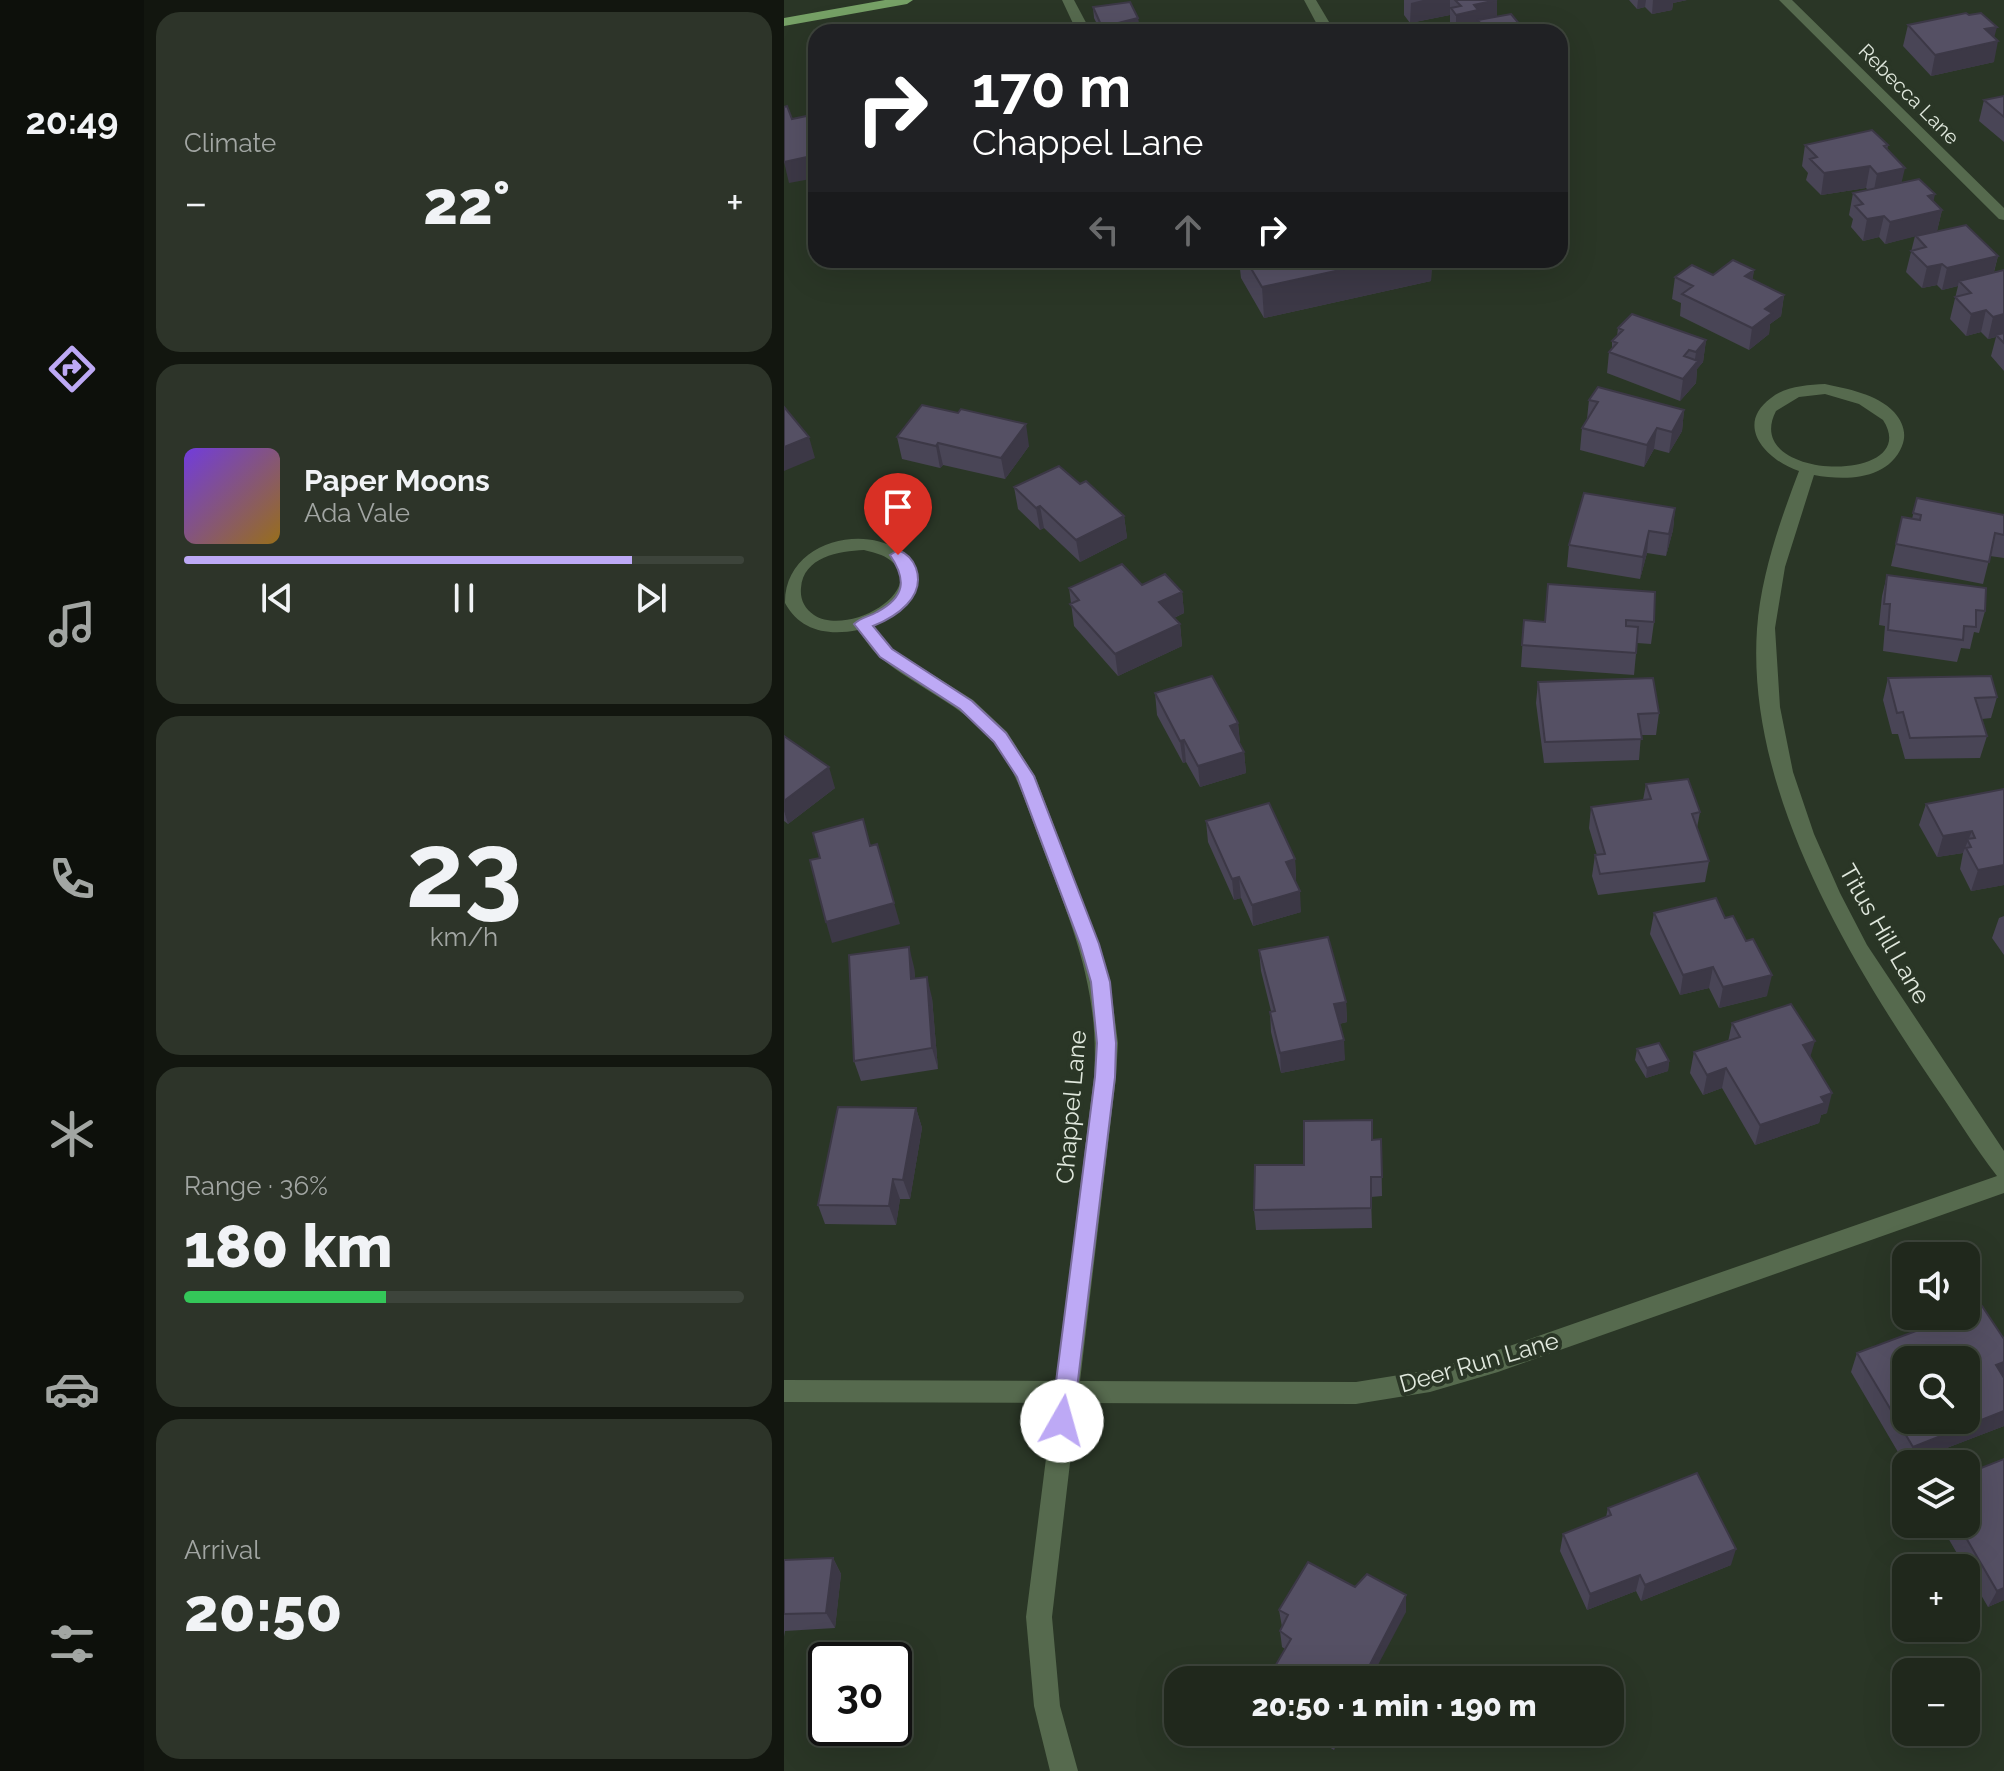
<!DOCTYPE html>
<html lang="en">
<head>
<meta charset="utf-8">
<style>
  body { margin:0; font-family:Raleway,sans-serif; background:#2d3429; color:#f1f3f6; height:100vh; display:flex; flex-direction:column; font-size:30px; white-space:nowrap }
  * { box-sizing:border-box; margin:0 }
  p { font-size:26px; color:#a2a6a3 }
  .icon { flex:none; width:44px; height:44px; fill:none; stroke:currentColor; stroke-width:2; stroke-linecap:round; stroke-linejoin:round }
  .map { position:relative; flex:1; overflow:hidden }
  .panel { display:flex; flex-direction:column; gap:12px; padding:12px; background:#12160f; width:640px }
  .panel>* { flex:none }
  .banner { position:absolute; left:24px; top:24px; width:760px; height:244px; border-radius:24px; box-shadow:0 8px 32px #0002,0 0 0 2px #3d443b; background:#202124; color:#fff; overflow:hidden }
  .fabs { position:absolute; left:1108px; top:1242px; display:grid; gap:16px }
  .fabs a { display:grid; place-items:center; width:88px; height:88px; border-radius:16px; background:#20281c; box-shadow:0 8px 32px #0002,0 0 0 2px #3d443b; font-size:40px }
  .speed { position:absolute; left:24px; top:1642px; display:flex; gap:16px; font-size:40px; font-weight:700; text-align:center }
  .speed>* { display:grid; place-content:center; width:104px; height:104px; border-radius:50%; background:#20281c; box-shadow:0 8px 32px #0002,0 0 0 2px #3d443b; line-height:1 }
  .speed .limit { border:4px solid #111; border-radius:12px; background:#fff; color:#111 }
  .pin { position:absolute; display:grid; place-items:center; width:68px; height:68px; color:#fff; margin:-82px -34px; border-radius:50% 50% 50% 0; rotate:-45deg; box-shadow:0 0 8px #0007 }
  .pin .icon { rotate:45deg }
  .me { position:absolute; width:88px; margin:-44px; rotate:7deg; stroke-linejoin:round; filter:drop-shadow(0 0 6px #0008) }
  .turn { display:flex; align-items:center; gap:28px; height:168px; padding:0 32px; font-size:36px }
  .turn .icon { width:104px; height:104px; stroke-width:2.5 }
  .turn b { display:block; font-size:56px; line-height:68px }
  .lanes { display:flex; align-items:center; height:76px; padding:0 32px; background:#0003; justify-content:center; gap:40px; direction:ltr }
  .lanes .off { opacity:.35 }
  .big { font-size:60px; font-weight:800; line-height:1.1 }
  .panel .widget { flex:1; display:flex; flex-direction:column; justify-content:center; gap:12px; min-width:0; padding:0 28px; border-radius:24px; background:#2d3429 }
  .panel .dial { align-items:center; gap:0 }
  .dial b { font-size:104px; line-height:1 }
  .song { display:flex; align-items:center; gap:24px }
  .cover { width:96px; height:96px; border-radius:12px; background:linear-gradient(135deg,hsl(260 70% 55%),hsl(40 70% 35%)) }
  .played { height:8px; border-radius:4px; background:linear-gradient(90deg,#bda9f5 80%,#3d443b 80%) }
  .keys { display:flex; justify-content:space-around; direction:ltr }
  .heat { display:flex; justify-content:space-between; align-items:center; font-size:44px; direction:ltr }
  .charge { height:12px; border-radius:6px; background:linear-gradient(90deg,#34c759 36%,#3d443b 0) }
  .trip { position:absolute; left:380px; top:1666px; width:460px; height:80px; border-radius:24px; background:#20281c; box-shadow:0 8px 32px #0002,0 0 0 2px #3d443b; font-weight:800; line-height:80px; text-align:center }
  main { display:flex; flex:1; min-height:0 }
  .menu { display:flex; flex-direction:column; width:144px; justify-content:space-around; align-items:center; background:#0d100b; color:#a2a6a3 }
  .menu .icon { width:56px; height:56px }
  .menu .active { color:#bda9f5 }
  .menu b { font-size:36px; color:#f1f3f6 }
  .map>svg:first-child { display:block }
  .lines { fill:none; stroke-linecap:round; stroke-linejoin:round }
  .minor { fill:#566a4e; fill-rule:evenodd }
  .major { fill:#76a166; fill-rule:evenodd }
  .wall { fill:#494556 }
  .shaded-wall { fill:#3c3846 }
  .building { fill:#555064; stroke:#3c3846; stroke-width:2; fill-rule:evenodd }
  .route { fill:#bda9f5; stroke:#7b6e9f; stroke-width:2 }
  .labels { text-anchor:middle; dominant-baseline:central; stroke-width:8; stroke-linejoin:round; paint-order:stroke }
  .far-street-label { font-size:20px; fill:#e0e8dd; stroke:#2a3626 }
  .street-label { font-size:24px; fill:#e0e8dd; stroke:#2a3626 }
</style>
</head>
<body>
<main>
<nav class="menu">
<b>20:49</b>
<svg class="icon active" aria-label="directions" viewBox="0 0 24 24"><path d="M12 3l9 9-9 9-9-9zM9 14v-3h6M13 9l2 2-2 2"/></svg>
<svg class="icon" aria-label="music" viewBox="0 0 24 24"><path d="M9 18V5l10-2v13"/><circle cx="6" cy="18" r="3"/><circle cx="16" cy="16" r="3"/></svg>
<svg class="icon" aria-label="phone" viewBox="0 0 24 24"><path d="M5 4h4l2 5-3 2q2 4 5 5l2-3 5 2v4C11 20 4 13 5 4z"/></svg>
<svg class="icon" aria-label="climate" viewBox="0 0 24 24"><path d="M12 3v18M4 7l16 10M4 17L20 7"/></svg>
<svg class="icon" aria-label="car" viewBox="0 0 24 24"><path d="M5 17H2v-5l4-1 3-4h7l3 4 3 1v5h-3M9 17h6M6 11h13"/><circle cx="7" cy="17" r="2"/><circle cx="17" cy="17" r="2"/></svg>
<svg class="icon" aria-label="filters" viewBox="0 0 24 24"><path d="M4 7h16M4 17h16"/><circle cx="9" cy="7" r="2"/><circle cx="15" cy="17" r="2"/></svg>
</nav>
<section class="panel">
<div class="widget"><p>Climate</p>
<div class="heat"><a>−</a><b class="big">22°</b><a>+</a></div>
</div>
<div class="widget">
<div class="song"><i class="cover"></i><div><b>Paper Moons</b><p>Ada Vale</p></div></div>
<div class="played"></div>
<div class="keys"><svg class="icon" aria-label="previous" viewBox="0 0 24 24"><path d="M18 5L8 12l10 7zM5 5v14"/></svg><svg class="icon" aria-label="pause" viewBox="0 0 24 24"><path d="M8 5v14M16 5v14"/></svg><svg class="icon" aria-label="next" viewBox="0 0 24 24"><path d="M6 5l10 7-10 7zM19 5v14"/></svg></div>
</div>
<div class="widget dial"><b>23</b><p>km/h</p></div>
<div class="widget"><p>Range · 36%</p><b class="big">180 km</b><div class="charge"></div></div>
<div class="widget"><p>Arrival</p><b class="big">20:50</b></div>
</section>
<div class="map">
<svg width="1220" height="1771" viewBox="0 0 1220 1771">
  <rect width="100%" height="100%" fill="#2a3626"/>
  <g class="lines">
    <!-- minor -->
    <path class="minor" d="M278,0H290L307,32H293Z
      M520,0H532L551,32H537Z
      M995,0H1008L1220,208V220L1215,219Z
      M1041,384C1064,389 1093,394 1110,412C1119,422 1123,434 1118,446C1104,480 1062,481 1030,475L1001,567L991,628L996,707L1009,772L1030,834L1056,893L1083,945L1220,1151V1193L714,1372L646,1392L572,1404L293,1403L268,1617L276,1706L294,1771H266L250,1706L242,1617L269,1403L0,1402V1380L272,1381L310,1077C316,987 287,923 256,841C243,807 233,771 210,742C179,705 133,688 97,658C88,651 81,639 74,630C44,636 16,631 1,603C0,527 125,516 134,583C123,604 111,615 90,626L108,649L189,700L223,732L251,776L315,944L326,982L334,1043L332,1077L296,1381L572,1382L646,1370L714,1350L1213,1176C1191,1148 1172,1116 1151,1086C1064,958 962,790 973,629C977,575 996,521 1015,471C984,461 949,426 987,398C1002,386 1023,385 1041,384ZM1041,394L1075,404L1099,420C1141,485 955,482 992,411L1015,397ZM80,550C87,552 97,554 103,558C149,588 65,638 30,615C20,608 16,599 17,588C19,557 55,551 80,550Z"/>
    <!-- major -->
    <path class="major" d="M101,0H129L123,4L0,26V18Z"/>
  </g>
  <!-- wall -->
  <path class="wall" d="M620,0H713V17L737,32H694V25V31L669,32L666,29V15L626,23L620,15Z
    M845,0H903L889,3L888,10L868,14L861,7L853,9Z
    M309,7L354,18L355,28L339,32H317L310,18Z
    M1185,15L1210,38V62L1147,76L1119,46L1124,25Z
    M1220,96V142L1195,121L1200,100Z
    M1021,145H1104L1103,150L1117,182L1149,201L1158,210L1153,231L1214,256L1210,272L1220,270V371L1207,356L1212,337L1204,339L1197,332L1182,336L1166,319L1174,286L1158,290L1153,285L1138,288L1122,272L1131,236L1101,244L1095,237L1079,241L1067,227L1069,219L1065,215L1069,193L1084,190L1082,188L1037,195L1022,180L1024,173L1018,166Z
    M455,260H648L647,281L480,318L457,278Z
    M970,270L968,280L1000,295L997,316L986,324L985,334L965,350L896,316L897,303L888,299L891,277L929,275Z
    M834,328L922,340L919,362L913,369L912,383L896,401L823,373L825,352L828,349V341L833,336Z
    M805,400L900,410L898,431L885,453L870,449L860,467L796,450L798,428L803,419Z
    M113,437L245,446L221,479L159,465L156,468L118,459Z
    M296,484L340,516L343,538L296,562L260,528L256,530L234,509L230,487Z
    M1133,498L1220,515V558L1206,556L1199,584L1107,566L1118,517L1128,519Z
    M891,508L889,530L882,556L863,553L856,579L783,567L785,545Z
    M1103,575L1201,611L1195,633L1190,632L1186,649L1177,648L1173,662L1099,651L1101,626L1095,625L1098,596Z
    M764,584L870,622L867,644L853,643L850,675L737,667L740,620L761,622Z
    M358,585L398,592L400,613L390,618L396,624L398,646L334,676L290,626L285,588Z
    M1104,678L1213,697L1207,718L1198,719L1203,736L1196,758L1121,759L1114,734H1108L1099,700Z
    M754,682L875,713L872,735H857L855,760L760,763L752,703Z
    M371,693L454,723L456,743L460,752L462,773L416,787L402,762L399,763L373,715Z
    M0,736L51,788L4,824L0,821Z
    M862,784L916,812L913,828L925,861L921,882L814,895L808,876L811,855H813L805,828L807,807L859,800Z
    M1220,789V885L1187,891L1176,869L1179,853L1153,857L1135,825L1142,804Z
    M422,821L511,859L512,880H511L517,912L469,926L457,898L450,900L424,842Z
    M870,913L941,918L962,941L983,996L935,1008L925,988L896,995L866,934Z
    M1220,916V955L1208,938L1215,918Z
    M475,950L562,1002L563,1022L555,1024L561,1060L497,1073L487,1032L486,1012L487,1011L477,971Z
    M130,967L131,979L148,998L154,1069L77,1081L70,1061Z
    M948,1023L1026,1057L1043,1113L1037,1115L1035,1123L971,1145L938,1088L919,1095L906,1073L910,1052L944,1042Z
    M853,1049L885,1061L884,1071L862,1078L851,1060Z
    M132,1108L138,1128L126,1199H116L112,1225L41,1224L34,1205Z
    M597,1139L598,1196L587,1197L588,1228L472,1230L470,1210L520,1165L588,1140Z
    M1220,1339V1426L1121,1464L1067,1372L1073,1353Z
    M824,1508L947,1565L857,1601L852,1591L803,1610L776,1551L779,1534L822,1517Z
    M1156,1524H1182L1220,1600L1204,1607Z
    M49,1558L57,1574L51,1628L1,1631L0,1637V1560Z
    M571,1587L622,1595V1612L501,1649L498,1647L496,1631L498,1627L495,1610Z
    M520,1732H559L550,1750Z"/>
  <!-- shaded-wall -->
  <path class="shaded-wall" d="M639,0H666V15L626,23L627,3Z
    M713,0V21L694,20V31L672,32V15L690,5Z
    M854,0H862L861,7L853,9Z
    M869,0H903L889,3L888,10L868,14Z
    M354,18L355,28L339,32H319L318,27Z
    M737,26V32H707Z
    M1213,27L1209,42L1214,41L1210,62L1147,76L1151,55L1201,29Z
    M32,155V178L5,183L0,162Z
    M1086,166L1082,188L1037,195L1040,173Z
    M1121,168L1116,189L1089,195L1093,174Z
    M1151,194L1147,213L1158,210L1153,231L1101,244L1106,222L1144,196Z
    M1100,216L1095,237L1079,241L1083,219Z
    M1214,256L1208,278L1175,281L1174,286L1158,290L1163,268Z
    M602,260H648L647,281L480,318L478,287Z
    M1158,264L1153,285L1138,288L1143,267Z
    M970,270L967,291L961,276Z
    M1000,295L997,316L986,324L985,334L965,350L968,328L981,309Z
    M1202,310L1197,332L1182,336L1187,314Z
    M1220,314V335H1212V337L1204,339L1209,317Z
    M922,340L919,362L913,369L912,383L896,401L899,379L910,366L912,352Z
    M900,410L898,431L885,453L888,432Z
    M242,424L245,446L221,479L217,458Z
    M873,428L870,449L860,467L863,445Z
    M25,437L31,458L0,471V447Z
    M154,443L159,465L156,468L152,446Z
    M256,506L260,528L256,530L252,508Z
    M891,508L889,530L882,556L885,534Z
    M340,516L343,538L296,562L292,540Z
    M865,531L863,553L856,579L859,557Z
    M398,592L400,613L377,624L375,602Z
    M396,624L398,646L334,676L331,654Z
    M454,723L456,745L446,726Z
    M400,740L402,762L399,763L396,741Z
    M460,752L462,773L416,787L414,766Z
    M45,767L51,788L4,824L0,811V801Z
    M1188,831L1179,853L1153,857L1159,836Z
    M511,859L512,880L503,883L502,862Z
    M1220,865V885L1187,891L1194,870Z
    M455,877L457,898L450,900L448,879Z
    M516,891L517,912L469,926L468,905Z
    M110,903L116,924L48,943L42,922Z
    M125,947L130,967L133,1000L127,979Z
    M929,967L925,988L896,995L899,975Z
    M988,975L983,996L935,1008L939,987Z
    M143,977L148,998L154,1069L148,1048Z
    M562,1002L563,1022L550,1025V1004Z
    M560,1040L561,1060L497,1073L496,1053Z
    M1031,1041L1025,1061L1019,1045Z
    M885,1061L884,1071L862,1078L863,1068Z
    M942,1068L938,1088L919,1095L923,1075Z
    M1048,1093L1043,1113L1037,1115L1035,1123L971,1145L976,1125Z
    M132,1108L138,1128L126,1199L119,1180Z
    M109,1179L116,1199L112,1225L105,1206Z
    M1220,1362V1377L1212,1365Z
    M1220,1411V1426L1121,1464L1129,1447Z
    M952,1549L947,1565L857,1601L861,1585Z
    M49,1558L57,1574L51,1628L42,1613Z
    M856,1575L852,1591L803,1610L806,1594Z
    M1220,1588V1600L1204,1607L1213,1591Z
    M622,1595V1612L586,1680H578Z
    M550,1732H559L550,1750L549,1736Z"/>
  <!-- building -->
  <path class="building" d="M671,0H713L690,5L694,10L672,15L667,8L677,6Z
    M346,2L354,18L318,27L309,7Z
    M1182,13L1185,15L1197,13L1213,27L1201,29L1214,41L1151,55L1124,25Z
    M727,14L737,26L703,32L694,20Z
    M1220,96V117L1200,100Z
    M3,106L8,119L32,114V155L0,162V107Z
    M1088,130L1104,145L1100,146L1121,168L1093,174L1086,166L1040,173L1026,159L1033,157L1021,145Z
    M1135,179L1151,194L1144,196L1158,210L1106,222L1100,216L1083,219L1071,206L1079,204L1069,193Z
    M1182,225L1214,256L1163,268L1158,264L1143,267L1127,251L1142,247L1132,236Z
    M462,260H602L478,287Z
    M949,260L970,270L961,276L1000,295L981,309L988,313L968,328L898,294L909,286L891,277L908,265L929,275Z
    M1220,270V314L1209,317L1202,310L1187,314L1171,297L1187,293L1175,281Z
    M848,314L922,340L912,352L905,350L900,356L914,361L899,379L825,352L833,343L828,341L839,330L834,328Z
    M1220,333V343L1212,335Z
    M814,387L900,410L888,432L873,428L863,445L798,428L814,402L805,400Z
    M138,405L174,413L177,409L242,424L217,458L154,443L152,446L113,437Z
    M0,407L25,437L0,447Z
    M275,466L296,484L302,481L340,516L292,540L256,506L252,508L230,487Z
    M800,493L891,508L885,534L865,531L859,557L785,545Z
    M1133,498L1220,515V535L1211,533L1205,562L1112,544L1118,517L1136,520L1137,515L1129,513Z
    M338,564L358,585L381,574L398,592L375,602L396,624L331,654L286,604L295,600L285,588Z
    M1103,575L1202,588L1201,611L1192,610V627L1180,626L1179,640L1104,630L1106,604H1100Z
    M764,584L871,592L870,622L842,620V626L854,627L852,653L738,645L740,620L761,622Z
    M428,676L454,723L446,726L460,752L414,766L400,740L396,741L371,693Z
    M1207,676L1213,697L1191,698L1203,736L1126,738L1119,712L1113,713L1104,678Z
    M869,678L875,713L854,714L858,739L761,742L754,682Z
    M0,736L45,767L0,801Z
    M904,779L916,812L908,814L925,861L816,874L811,855L821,854L807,807L867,799L862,784Z
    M1220,789V865L1194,870L1182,848L1187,847L1183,839L1191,838L1188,831L1159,836L1142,804Z
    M485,803L511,859L502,862L516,891L468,905L455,877L448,879L422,821Z
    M79,819L86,846L93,844L110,903L42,922L26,860L36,858L29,833Z
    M932,898L941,918L949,916L962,941L969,939L988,975L939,987L929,967L899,975L870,913Z
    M544,937L562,1002L550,1004L560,1040L496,1053L486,1012L491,1011L475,950Z
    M125,947L127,979L143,977L148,1048L70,1061L65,955Z
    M1007,1004L1031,1041L1019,1045L1048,1093L1037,1097L1041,1103L976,1125L942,1068L923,1075L910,1052L956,1037L948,1023Z
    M875,1043L885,1061L863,1068L853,1049Z
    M54,1107L132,1108L119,1180L109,1179L105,1206L34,1205Z
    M588,1120V1140L597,1139L598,1177H587V1208L470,1210L471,1165H520V1121Z
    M1198,1306L1220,1339V1362L1212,1365L1220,1378V1411L1129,1447L1073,1353L1172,1316H1182V1312ZM1122,1360H1182V1420H1122Z
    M1220,1459V1588L1213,1591L1174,1524H1182V1474Z
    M913,1473L952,1549L861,1585L856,1575L806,1594L779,1534L827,1515L824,1508Z
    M49,1558L42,1613L0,1614V1560Z
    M524,1562L571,1587L583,1574L622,1595L578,1680H483L507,1639L496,1631L504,1615L495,1610Z"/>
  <!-- route -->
  <path class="route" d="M114,550C122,553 129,560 132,568C142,597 112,617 89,626L108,649L188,701L222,733L250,776L315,944L326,982L332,1043L331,1077L289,1421L285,1428L278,1431L270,1428L267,1421L311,1077L313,1043L307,982L296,944L233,777L210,742L176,709L96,657L70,624C77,617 85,617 93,612C121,597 123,580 106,555Z"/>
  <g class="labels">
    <!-- far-street labels -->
    <g class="far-street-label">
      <text transform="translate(1125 94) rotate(45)">Rebecca Lane</text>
    </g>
    <!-- street labels -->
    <g class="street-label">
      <text transform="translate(1101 934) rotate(60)">Titus Hill Lane</text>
      <text transform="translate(287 1107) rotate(-85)">Chappel Lane</text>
      <text transform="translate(695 1362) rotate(-16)">Deer Run Lane</text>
    </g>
  </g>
</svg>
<div class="fabs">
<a><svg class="icon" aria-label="sound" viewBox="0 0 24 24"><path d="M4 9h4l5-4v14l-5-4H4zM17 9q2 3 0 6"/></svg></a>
<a><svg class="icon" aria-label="search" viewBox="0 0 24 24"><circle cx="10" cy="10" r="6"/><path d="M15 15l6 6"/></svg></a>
<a><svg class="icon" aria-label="layers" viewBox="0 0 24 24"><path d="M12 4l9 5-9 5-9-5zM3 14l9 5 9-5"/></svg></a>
<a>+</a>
<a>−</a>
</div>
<div class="speed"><div class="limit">30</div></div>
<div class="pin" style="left:114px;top:555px;background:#d93025"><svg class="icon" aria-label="arrive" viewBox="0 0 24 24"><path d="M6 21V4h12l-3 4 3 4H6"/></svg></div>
<svg class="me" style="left:278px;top:1421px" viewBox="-20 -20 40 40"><circle r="19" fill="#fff"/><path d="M0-13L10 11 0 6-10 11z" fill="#bda9f5"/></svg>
<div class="trip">20:50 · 1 min · 190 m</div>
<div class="banner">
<div class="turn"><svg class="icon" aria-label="right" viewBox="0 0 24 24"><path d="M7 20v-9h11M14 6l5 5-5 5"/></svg><div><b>170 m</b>Chappel Lane</div></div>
<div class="lanes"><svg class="icon off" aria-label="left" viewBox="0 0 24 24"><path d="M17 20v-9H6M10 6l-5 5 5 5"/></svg><svg class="icon off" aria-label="ahead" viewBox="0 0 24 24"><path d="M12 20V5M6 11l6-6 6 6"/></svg><svg class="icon" aria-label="right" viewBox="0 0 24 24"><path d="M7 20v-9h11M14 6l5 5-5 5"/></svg></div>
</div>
</div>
</main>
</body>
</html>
